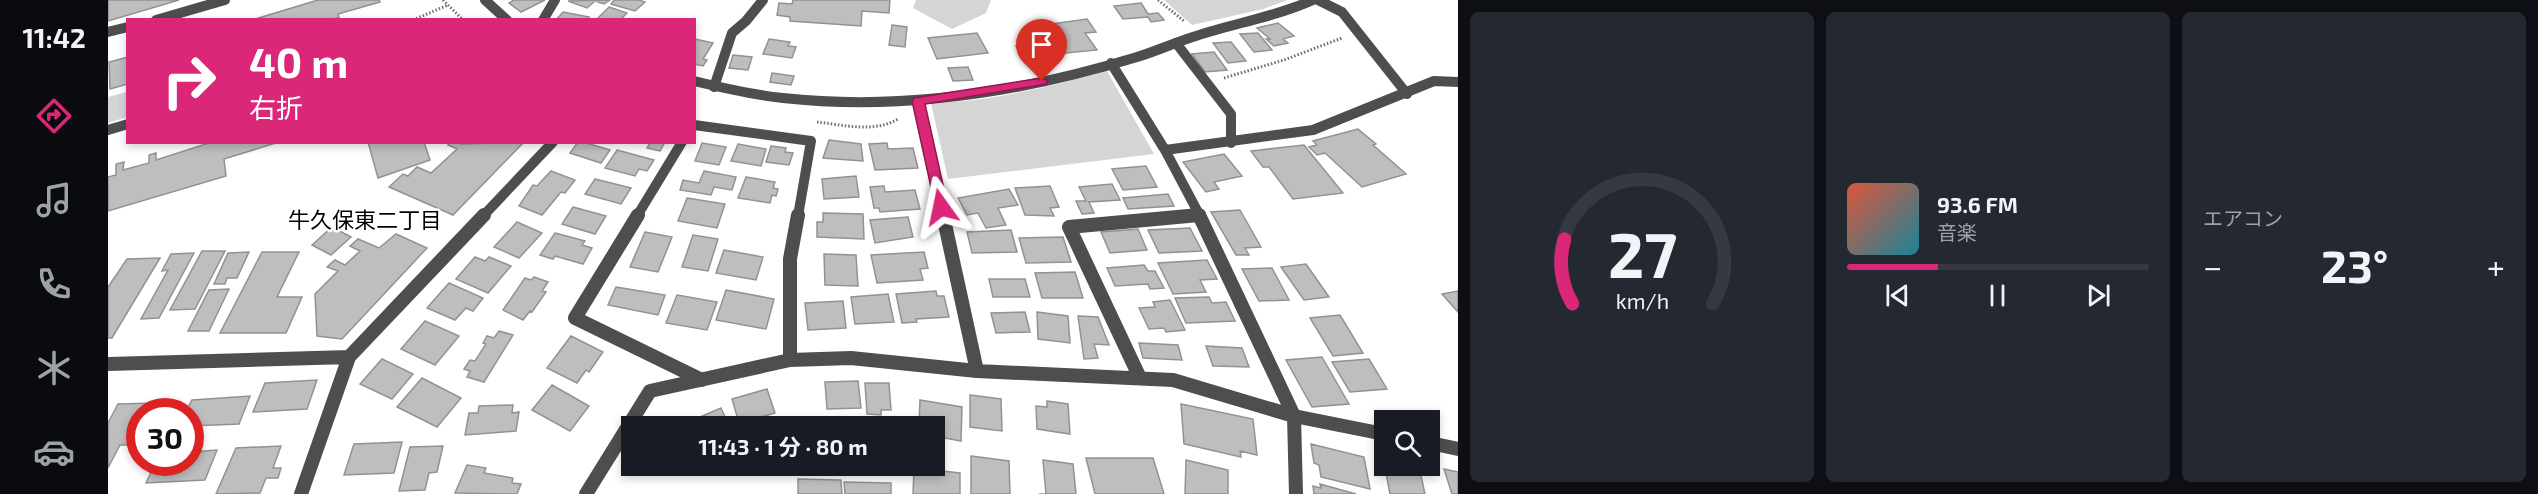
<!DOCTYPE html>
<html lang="ja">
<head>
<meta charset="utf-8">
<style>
  body { margin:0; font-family:"Exo 2","Noto Sans JP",sans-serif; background:#242831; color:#f1f3f6; height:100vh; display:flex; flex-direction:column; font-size:22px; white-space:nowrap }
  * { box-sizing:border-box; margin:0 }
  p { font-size:20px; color:#9ea1a6 }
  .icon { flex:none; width:33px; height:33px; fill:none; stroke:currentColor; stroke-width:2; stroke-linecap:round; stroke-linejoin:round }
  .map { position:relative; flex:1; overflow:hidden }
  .sheet { display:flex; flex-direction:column; gap:12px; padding:12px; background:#0d0f14; width:1080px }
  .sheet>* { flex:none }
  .top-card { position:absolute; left:18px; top:18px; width:570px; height:126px; border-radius:0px; box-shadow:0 3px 9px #0003; background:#db2777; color:#fff; overflow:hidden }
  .controls { position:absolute; left:1266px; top:410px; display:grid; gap:12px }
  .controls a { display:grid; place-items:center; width:66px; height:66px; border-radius:0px; background:#171b24; box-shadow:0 3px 9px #0003; font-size:30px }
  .speed { position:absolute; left:18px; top:398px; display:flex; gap:12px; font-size:30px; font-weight:700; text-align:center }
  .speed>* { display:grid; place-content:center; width:78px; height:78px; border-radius:50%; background:#171b24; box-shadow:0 3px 9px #0003; line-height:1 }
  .speed .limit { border:9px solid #d22; background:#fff; color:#111 }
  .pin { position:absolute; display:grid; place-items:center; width:51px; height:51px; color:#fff; margin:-62px -26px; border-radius:50% 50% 50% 0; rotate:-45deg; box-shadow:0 0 6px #0007 }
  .pin .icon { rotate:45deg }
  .me { position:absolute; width:66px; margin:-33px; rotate:348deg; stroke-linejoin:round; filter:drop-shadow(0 0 4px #0008) }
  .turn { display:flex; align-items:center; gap:21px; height:126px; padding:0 24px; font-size:27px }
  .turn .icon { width:78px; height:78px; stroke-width:2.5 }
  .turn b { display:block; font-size:42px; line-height:51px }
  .big { font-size:45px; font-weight:700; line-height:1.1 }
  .sheet .tile { flex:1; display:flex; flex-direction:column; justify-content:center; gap:9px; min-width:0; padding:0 21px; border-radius:9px; background:#242831 }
  .sheet .dial { align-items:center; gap:0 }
  .dial svg { height:156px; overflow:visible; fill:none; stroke:#363941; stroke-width:7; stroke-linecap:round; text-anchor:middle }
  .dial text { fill:#f1f3f6; stroke:none }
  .song { display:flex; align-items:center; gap:18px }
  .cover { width:72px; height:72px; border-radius:9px; background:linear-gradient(135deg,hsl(10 70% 55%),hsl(190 70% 35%)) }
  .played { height:6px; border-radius:3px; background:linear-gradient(90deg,#db2777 30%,#363941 30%) }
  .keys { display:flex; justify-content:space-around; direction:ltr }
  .heat { display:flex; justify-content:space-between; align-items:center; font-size:33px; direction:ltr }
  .sheet .tiles { flex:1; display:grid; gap:12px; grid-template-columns:repeat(3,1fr) }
  .trip { position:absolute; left:513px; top:416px; width:324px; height:60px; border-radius:0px; background:#171b24; box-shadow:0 3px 9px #0003; font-weight:700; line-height:60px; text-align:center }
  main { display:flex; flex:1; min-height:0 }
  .tabs { display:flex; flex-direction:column; width:108px; justify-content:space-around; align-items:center; background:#090b0e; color:#9ea1a6 }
  .tabs .icon { width:42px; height:42px }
  .tabs .on { color:#db2777 }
  .tabs b { font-size:27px; color:#f1f3f6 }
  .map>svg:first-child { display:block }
  .green { fill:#d5d5d5 }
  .building { fill:#bebebe; stroke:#929292; stroke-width:1.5 }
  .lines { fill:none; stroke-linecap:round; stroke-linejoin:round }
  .path { stroke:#707070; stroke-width:3; stroke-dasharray:1.5 2; stroke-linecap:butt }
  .service-far1 { stroke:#4e4e4e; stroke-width:10 }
  .service { stroke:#4e4e4e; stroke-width:14 }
  .minor-far1 { stroke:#4e4e4e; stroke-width:10 }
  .minor { stroke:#4e4e4e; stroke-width:14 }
  .route { fill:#db2777; stroke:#8e194d; stroke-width:1.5 }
  .labels { text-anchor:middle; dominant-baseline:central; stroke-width:5; stroke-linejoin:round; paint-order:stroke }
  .neighbourhood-label { font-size:22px; fill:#000; stroke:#fff }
</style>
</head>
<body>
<main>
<nav class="tabs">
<b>11:42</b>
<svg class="icon on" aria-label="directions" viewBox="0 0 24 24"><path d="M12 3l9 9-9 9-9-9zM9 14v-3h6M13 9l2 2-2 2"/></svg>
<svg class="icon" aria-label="music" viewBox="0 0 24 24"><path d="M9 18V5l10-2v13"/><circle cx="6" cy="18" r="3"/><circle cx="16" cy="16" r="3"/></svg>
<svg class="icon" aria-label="phone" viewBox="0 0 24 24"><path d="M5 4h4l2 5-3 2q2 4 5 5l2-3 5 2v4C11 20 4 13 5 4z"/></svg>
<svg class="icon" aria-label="climate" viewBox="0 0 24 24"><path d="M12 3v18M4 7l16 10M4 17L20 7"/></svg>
<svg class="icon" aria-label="car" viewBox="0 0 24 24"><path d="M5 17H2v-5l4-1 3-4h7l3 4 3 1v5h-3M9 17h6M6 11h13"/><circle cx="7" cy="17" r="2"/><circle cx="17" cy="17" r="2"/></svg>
</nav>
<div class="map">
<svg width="1350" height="494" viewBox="0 0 1350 494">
  <rect width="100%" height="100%" fill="#fff"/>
  <!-- green -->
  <path class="green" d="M808,0H883L878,13L844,29L805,8Z
    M1056,0H1180L1155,9L1084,25Z
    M999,71L1046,154L840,179L823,103C883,102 942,86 999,71Z
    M19,92V117L0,123V97Z"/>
  <!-- building -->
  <path class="building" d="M0,0H71L0,21Z
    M210,0H271L272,2L230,14L231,17L223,20H144Z
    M406,0H437L413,12L401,3Z
    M502,0L496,4L487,1L479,8L460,1Z
    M506,0H531L537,2L527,11L503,4Z
    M685,0H782L781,13L754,11L753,26L682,21V17L669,15L671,3L684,4Z
    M1033,3L1040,14L1050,13L1056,20L1043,22L1040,17L1015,19L1006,6Z
    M501,7L519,13L512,20H488Z
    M455,12L481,17L479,20H448Z
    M979,19L988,32L977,33L989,50L938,55L927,37L936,36L929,26Z
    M1170,23L1186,36L1175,39L1180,43L1166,46L1158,39H1162L1149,28Z
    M784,25L799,27L797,47L781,45Z
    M869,33L880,53L829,59L820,38Z
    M1150,33L1164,50L1146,52L1132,34Z
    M587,39L605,43L595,59L599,60L595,66L586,64Z
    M661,39L682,42L680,46L688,47L684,58L655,54Z
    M1123,42L1138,61L1120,63L1105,43Z
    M928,43L937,58L917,61L908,46Z
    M1106,52L1119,70L1097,72L1084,54Z
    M625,55L644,57L640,70L621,68Z
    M20,57V84L2,89L1,62Z
    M860,67L865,80L845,81L840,68Z
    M664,73L686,76L683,85L662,82Z
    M1250,129L1268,144L1265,145L1298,174L1254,187L1217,153L1209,155L1201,147L1209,145L1205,141Z
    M721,140L753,144L755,161L715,158Z
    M104,142H171L116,159L118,176L0,211V177L8,175V164L16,162L15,170L41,163V155L48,153V160Z
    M260,142H316L322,160L270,178Z
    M343,142L354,144L416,142L345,215L281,187L295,174L300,176L309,167L323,173L349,149L340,145Z
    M470,142H475L502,150L493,163L462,153Z
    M540,142H557L552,151L539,148L542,143Z
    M594,143L618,147L611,165L587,161Z
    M779,143L780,149L805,148L810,168L767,170L761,144Z
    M630,144L658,149L653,166L623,161Z
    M1196,145L1235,193L1185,199L1161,167H1155L1143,151Z
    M663,146L678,148L677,152L685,153L681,165L658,162Z
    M509,150L546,160L539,171L531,169L527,176L497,168Z
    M1116,154L1134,176L1106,182L1111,189L1098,192L1075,162Z
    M1038,166L1049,187L1015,190L1004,169Z
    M443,171L467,180L457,193L453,192L434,215L411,206L425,185L429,186Z
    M596,171L628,177L624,190L606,187L603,195L572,190L575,180L591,183Z
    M748,176L751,197L716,199L714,179Z
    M638,177L667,182L665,188L670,189L668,196L664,195L662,203L630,198Z
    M487,179L523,188L513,204L477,194Z
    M1004,184L1012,200L981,202L986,213L974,214L968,201H978L971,187Z
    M776,186L777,192L807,190L812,209L772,212L771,208H766L762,187Z
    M942,186L951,207L942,208L946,216L917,215L907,188Z
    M901,189L910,205L890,208L898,225L878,228L870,213L859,215L850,198Z
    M1060,194L1066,206L1020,209L1015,198Z
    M579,198L617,204L609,228L570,221Z
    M465,207L498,216L487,234L454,224Z
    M1132,210L1153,247L1137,248L1141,255H1128L1103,212Z
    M715,213L755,214L756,239L709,237V222H715Z
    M800,217L805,237L767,243L762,220Z
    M409,222L434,233L411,258L386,247Z
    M224,227L243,237L223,255L204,245Z
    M1082,228L1094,251L1051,253L1040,230Z
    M1030,229L1039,250L1002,253L993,232Z
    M903,230L909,252L864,253L859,232Z
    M537,232L564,237L550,272L522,267Z
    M447,233L477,241L474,245L484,248L475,264L447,256L445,259L432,255Z
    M288,234L319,248L234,339L209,336L207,294L230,271L219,267L227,260L237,265L252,251L242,246L250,239L271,248Z
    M585,235L610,239L600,271L574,267Z
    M955,237L963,262L918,263L911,238Z
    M616,250L655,257L648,280L608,273Z
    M94,251H117L87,309L62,310Z
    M141,252L129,278H119L117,284H106L120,253Z
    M154,252H191L169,297H194L178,333H112Z
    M816,252L820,268L812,269L815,280L769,283L763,255Z
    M86,253L51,318L33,319L60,270L54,271L63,254Z
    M716,254L748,255L750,286L717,285Z
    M367,257L377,261L381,257L403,266L380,293L348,279Z
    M52,258L4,338H0V287L19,259Z
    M1099,260L1109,279L1092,280L1098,292L1065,294L1050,263Z
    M1198,264L1221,297L1196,300L1173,267Z
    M1036,265L1040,271H1047L1056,288L1042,289L1040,284L1007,286L999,268Z
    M1164,268L1181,300L1151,301L1134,269Z
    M967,272L975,298H934L927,273Z
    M426,277L440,282L434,291L438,292L424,312L422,311L415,320L395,310L417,278L423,280Z
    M881,279H917L922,297H885Z
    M341,283L375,298L365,311L358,308L347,320L319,308Z
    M508,287L557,295L550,315L500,305Z
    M121,289L101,331H80L101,290Z
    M618,290L666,299L658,329L608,320Z
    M828,291L829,296H836L841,317L808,319L809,322L794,323L788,294Z
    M1350,291V312L1334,294Z
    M780,294L786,322L747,324L743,297Z
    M569,295L609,302L599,330L558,323Z
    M1101,297L1104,303L1118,302L1127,321L1078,323L1067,298Z
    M1062,300L1077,330L1058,332L1056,328L1041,329L1031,308L1047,307L1045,302Z
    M735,301L738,328L700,330L697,303Z
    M917,312L922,332L888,333L883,313Z
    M929,312L960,316L962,343L930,339Z
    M1232,315L1255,353L1225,356L1202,318Z
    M970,316L990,317L1001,345L986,344L990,358L976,359Z
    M317,321L351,336L327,365L293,349Z
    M391,331L405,335L376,382L359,377L362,371L356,369L362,360L367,361L378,344L375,343L379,336L386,338Z
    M463,336L495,352L481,372L478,370L469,383L439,368Z
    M1031,343L1070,345L1074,360L1035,358Z
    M1098,346L1134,348L1141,367L1105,366Z
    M1214,357L1241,404L1204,407L1178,360Z
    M274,359L305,374L284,399L252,384Z
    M1261,359L1279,389L1242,392L1224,362Z
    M314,378L353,398L329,427L289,407Z
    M209,380L199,409L145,412L157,383Z
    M750,381L753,408L719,409L717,382Z
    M757,383H781L783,410H773V415L759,414Z
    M444,385L481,406L462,431L424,410Z
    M659,389L667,413L631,423L624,399Z
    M862,395L893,399L894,431L862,427Z
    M142,396L131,424L82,426V411H78L84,400Z
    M812,400L854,407L853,441L826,436V426H811Z
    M939,401L960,404L962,434L929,429L928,406L939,407Z
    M46,403L41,411H32V445H12L0,468V423L10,404Z
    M1073,404L1145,419L1149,455L1132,451L1133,457L1076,444Z
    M405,405L404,413L411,412L408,431L357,435L361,413H370L371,406Z
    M613,408L621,426H571Z
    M294,442L286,473L236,475L246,444Z
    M1203,444L1256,457L1262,489L1213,477L1211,465L1206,463Z
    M173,446L165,468H173L170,478H158L152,493L108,494L128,448Z
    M335,446L329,472L321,473L317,490L291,491L302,447Z
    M109,450L97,480L38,483L48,462H82V452Z
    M863,456L901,461L902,494H863Z
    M978,458H1045L1056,494H987Z
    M935,460L965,464L968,494H931H938Z
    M1078,460L1120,470V494H1077Z
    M1276,462V465H1288L1312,471L1317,494H1282Z
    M359,465L378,468L376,473L405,478L404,483L413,484L409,494L347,493Z
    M553,465H581L557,475Z
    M806,468L852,473V494H805Z
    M1336,469L1350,472V494H1344Z
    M690,479L733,480L734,494H690Z
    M736,482L783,483V494H737Z
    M1212,484L1248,494H1206L1205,486L1213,488Z"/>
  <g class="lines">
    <!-- path -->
    <path class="path" d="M335,0L355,20
      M1050,0L1076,21
      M305,20L340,5
      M1116,78L1176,60L1234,38
      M709,122C735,125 767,133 790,119"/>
    <!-- service-far1 -->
    <path class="service-far1" d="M1210,0L1234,12L1299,94
      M48,20L117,0
      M435,20L447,0
      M0,32L20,27
      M1068,43L1123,114V143
      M606,87L624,33L638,21L655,0
      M1077,216L1091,215"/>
    <!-- service -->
    <path class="service" d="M1032,378L961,227L1091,215"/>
    <!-- minor-far1 -->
    <path class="minor-far1" d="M377,0L399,20
      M1003,63L1057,150L1092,216
      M586,81C615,88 645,95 675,98C793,111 915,92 1029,57C1049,51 1068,42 1088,36C1127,23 1167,17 1205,0
      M810,101L835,216
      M586,125L703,141L690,216
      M0,130L20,124
      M1057,150L1205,130L1326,81L1350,82
      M375,216L445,142
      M529,216L574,142"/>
    <!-- minor -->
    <path class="minor" d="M530,215L467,318L594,380
      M835,215L869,371
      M1091,215L1186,416L1188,494
      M682,360V259L690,215
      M0,364L241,357
      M1322,443L1350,449
      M193,494L241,357L376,215
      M478,494L542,391L682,360L743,358L869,371L1065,380L1186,416L1276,434"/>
  </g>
  <!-- route -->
  <path class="route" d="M934,78L940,81L938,84L817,104L840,207L838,210H828L804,101L806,98Z"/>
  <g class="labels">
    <!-- neighbourhood labels -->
    <g class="neighbourhood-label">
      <text x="257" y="219">牛久保東二丁目</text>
    </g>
  </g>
</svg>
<div class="controls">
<a><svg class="icon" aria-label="search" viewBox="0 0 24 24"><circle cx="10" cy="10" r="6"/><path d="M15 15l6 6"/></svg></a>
</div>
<div class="speed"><div class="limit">30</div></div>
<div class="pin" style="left:934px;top:81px;background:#d93025"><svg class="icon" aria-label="arrive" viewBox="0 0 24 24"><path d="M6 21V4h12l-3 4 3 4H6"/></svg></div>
<svg class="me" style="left:833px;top:207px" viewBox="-20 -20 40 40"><path d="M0-17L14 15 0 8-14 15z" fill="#db2777" stroke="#fff" stroke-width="4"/></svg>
<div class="trip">11:43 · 1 分 · 80 m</div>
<div class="top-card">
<div class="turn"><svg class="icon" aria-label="right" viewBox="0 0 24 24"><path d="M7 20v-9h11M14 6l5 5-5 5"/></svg><div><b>40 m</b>右折</div></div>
</div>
</div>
<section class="sheet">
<div class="tiles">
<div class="tile dial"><svg viewBox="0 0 100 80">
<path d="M14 69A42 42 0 1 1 86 69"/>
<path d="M14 69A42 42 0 0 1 10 36" stroke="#db2777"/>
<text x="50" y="56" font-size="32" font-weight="700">27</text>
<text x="50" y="72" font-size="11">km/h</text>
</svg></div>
<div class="tile">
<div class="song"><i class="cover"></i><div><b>93.6 FM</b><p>音楽</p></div></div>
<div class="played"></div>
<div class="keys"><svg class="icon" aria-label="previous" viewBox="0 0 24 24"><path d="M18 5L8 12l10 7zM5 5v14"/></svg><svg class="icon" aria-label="pause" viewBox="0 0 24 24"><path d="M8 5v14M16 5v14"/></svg><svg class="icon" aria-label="next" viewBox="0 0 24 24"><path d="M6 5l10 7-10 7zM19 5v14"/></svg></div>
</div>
<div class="tile"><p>エアコン</p>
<div class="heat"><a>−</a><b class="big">23°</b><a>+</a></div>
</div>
</div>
</section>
</main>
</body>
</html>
